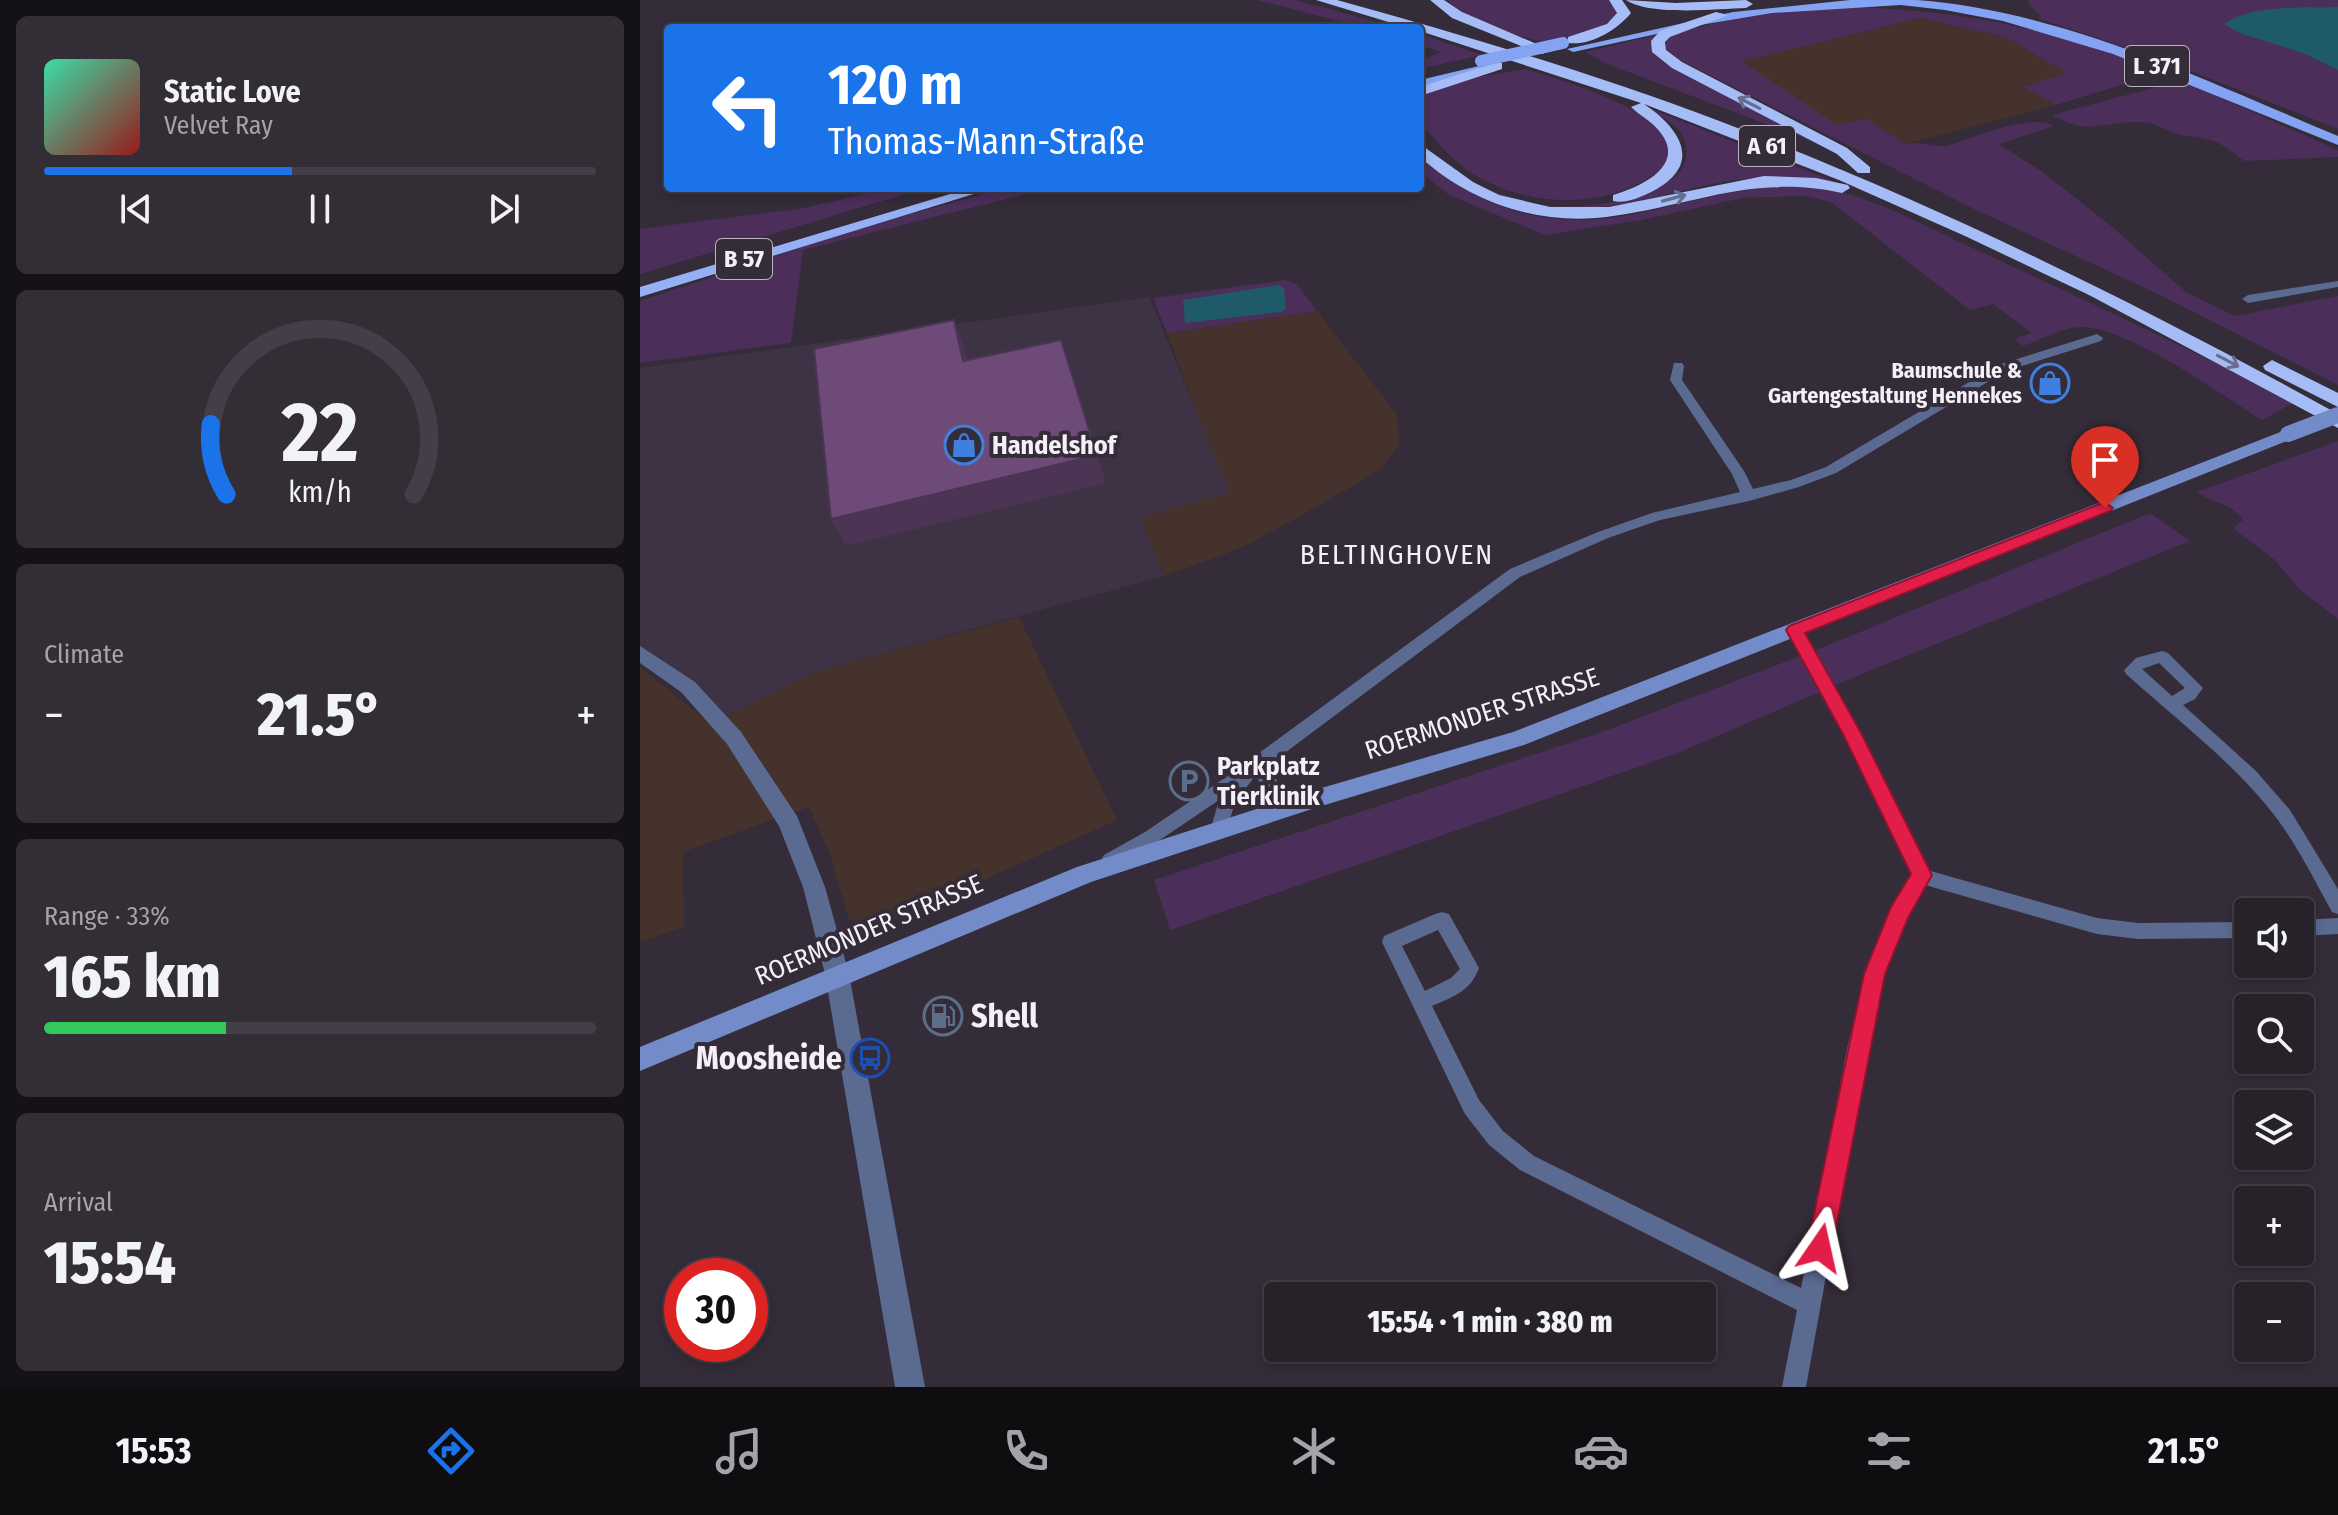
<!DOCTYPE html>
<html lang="en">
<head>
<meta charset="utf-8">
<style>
  body { margin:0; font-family:"Fira Sans Condensed",sans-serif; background:#332e36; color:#f1f3f6; height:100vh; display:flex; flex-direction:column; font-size:30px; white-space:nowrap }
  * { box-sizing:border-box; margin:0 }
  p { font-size:26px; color:#a4a3a8 }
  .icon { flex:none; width:44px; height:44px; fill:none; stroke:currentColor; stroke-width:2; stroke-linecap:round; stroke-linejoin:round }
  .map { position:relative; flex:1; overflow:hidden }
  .sheet { display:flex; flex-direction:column; gap:16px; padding:16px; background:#151217; width:640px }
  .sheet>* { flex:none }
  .hud { position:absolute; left:24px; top:24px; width:760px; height:168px; border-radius:8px; box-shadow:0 4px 12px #0003,0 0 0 2px #433e47; background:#1a73e8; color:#fff; overflow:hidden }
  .buttons { position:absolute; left:1594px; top:898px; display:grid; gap:16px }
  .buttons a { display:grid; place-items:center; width:80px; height:80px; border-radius:8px; background:#27212a; box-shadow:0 4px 12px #0003,0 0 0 2px #433e47; font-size:40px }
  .speed { position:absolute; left:24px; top:1258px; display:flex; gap:16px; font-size:40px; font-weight:700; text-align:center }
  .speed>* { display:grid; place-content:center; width:104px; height:104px; border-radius:50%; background:#27212a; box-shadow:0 4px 12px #0003,0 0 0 2px #433e47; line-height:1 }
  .speed .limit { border:12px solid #d22; background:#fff; color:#111 }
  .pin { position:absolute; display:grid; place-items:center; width:68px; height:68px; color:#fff; margin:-82px -34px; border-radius:50% 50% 50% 0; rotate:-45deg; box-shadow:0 0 8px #0007 }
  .pin .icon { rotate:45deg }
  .me { position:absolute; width:88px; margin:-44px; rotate:11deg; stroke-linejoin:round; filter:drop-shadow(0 0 6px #0008) }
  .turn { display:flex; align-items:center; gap:28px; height:168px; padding:0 32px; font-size:36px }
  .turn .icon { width:104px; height:104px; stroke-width:2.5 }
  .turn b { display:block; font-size:56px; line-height:68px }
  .big { font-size:60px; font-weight:800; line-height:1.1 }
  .sheet .tile { flex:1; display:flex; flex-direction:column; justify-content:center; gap:12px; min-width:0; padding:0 28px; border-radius:12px; background:#332e36 }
  .sheet .dial { align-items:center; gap:0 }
  .dial svg { height:208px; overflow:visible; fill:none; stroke:#433e47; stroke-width:7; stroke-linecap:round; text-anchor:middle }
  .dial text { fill:#f1f3f6; stroke:none }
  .song { display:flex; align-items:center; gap:24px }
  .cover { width:96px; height:96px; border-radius:12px; background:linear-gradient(135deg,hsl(160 70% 55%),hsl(0 70% 35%)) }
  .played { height:8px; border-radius:4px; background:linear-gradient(90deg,#1a73e8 45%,#433e47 45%) }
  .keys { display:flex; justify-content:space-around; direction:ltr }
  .heat { display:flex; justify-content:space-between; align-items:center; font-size:44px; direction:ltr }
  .charge { height:12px; border-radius:6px; background:linear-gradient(90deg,#34c759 33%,#433e47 0) }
  .trip { position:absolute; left:624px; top:1282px; width:452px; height:80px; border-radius:8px; background:#27212a; box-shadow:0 4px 12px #0003,0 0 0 2px #433e47; font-weight:800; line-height:80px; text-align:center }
  .tab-bar { display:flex; height:128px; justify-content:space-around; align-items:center; background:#100d11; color:#a4a3a8 }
  .tab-bar .icon { width:56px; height:56px }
  .tab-bar .current { color:#1a73e8 }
  .tab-bar b { font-size:36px; color:#f1f3f6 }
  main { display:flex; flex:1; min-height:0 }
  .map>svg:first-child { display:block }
  .built { fill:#3e3345 }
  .industrial { fill:#45322c }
  .green { fill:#4b2e5a }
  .water { fill:#1e5a6a }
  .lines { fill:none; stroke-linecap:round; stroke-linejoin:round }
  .minor { fill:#5b6a91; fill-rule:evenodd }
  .tertiary { fill:#5b6a91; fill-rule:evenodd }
  .secondary { fill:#738bc8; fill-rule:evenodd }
  .primary { fill:#85a3f3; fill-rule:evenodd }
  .trunk { fill:#95b0f4; fill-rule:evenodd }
  .motorway { fill:#a5bcf6; fill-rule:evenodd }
  .secondary-bridge { stroke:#738bc8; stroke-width:16 }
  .primary-bridge { stroke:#85a3f3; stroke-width:12 }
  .shaded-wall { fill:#4c3454 }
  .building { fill:#6d4a78; stroke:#4c3454; stroke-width:2 }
  .oneway { stroke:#676d8e }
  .route { fill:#e11d48; stroke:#92132f; stroke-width:2 }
  .labels { text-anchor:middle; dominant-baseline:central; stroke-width:8; stroke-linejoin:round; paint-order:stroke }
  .far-poi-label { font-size:22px; font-weight:bold; fill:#f5f0f8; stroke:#342c38; text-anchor:end }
  .shield { fill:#342c38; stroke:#bbb5be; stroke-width:2 }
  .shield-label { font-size:24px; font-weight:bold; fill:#f5f0f8 }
  .poi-label { font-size:26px; font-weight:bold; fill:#f5f0f8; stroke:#342c38; text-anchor:start }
  .street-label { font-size:26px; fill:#f5f0f8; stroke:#342c38 }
  .neighbourhood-label { font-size:28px; letter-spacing:2px; fill:#f5f0f8; stroke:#342c38 }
  .near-poi-label { font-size:32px; font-weight:bold; fill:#f5f0f8; stroke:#342c38; text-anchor:start }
</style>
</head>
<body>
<main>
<section class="sheet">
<div class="tile">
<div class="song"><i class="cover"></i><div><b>Static Love</b><p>Velvet Ray</p></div></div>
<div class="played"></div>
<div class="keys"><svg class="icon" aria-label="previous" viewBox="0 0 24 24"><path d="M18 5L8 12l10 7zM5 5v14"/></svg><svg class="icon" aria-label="pause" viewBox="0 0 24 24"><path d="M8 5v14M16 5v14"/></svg><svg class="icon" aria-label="next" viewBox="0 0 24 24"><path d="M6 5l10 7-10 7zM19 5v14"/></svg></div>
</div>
<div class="tile dial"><svg viewBox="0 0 100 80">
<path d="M14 69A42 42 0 1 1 86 69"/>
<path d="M14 69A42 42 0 0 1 8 42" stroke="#1a73e8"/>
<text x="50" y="56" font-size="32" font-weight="700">22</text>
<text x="50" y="72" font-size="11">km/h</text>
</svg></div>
<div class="tile"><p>Climate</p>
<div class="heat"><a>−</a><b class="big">21.5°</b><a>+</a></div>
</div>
<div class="tile"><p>Range · 33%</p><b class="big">165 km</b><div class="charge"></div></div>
<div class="tile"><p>Arrival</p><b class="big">15:54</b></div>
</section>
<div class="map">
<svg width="1698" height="1387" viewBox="0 0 1698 1387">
  <rect width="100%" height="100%" fill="#342c38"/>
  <!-- built -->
  <path class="built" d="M509,297L591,493L500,518L524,576L172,673L71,724L0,648V368Z"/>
  <!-- industrial -->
  <path class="industrial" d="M1281,18L1365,37L1429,74L1384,87L1416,105L1266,144L1227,119L1197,126L1100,61Z
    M677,311L757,415L759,445L740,470L650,522L601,548L524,576L500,518L591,492L569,445L527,333Z
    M379,617L477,820L244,925L225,926L209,919L190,855L169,807L43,852L44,927L0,942V667L71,724L172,673Z"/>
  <!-- green -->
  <path class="green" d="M617,0H655L760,28H725Z
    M807,0H968L975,8L976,14C966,33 921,44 900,41C875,37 825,18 807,0Z
    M1388,0H1698V129L1515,57L1397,18L1401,16L1391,7Z
    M1186,7C1305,7 1410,25 1520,73L1416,105L1383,87L1427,73L1365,37L1281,18L1101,61L1197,125L1227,119L1266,144C1281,141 1292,147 1307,146C1333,138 1390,112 1414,126L1359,144L1404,173L1471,226L1546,292L1595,316L1698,296V385L1518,294L1334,209L1038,59L1025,48L1028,37C1079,18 1132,13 1186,7Z
    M780,34L842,55L780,69V61L801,52L780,45Z
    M1017,35L1012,42L1014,51L1022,60L1195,150L967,64L946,52Z
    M885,69C919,79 1001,104 1022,133C1029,142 1029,153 1029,163C975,212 887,210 828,171C810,158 795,139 780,123L781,96L826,79Z
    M1535,82H1545L1698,150V157L1604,161C1578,140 1575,140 1543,135C1531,133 1520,125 1508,123C1470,117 1452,139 1412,115Z
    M1006,107L1203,185C1177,181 1151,175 1124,177C1033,183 971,225 875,202C860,198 844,188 830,181C857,194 882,202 912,206C946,210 1069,196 1043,137C1037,122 1018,117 1006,107Z
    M780,158C839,208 905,229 983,216C1046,205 1095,185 1162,186C1218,187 1286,227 1337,250C1444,299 1550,350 1655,402L1622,420C1581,394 1487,327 1442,327C1423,327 1400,340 1383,346L1374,339L1391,333L1353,304L1330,310L1191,202L1164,196L1103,198L1001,220L905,235L809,195L780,172Z
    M252,188H285L0,274V229L164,208Z
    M367,188H410L163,250L151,343L0,363V301L226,226Z
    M644,280L657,284L677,311L527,333L513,298Z
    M1698,441V619L1658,588L1635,560L1595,530V526L1603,520C1590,502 1573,504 1557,492Z
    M1510,513L1550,541L1205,681L1035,754L530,930L514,880L962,732L1181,648Z"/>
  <!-- water -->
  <path class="water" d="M1698,7V70L1663,53L1599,33L1584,24C1614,3 1662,9 1698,7Z
    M638,285L644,288L646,309L641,312L545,323L543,300Z"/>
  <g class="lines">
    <!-- minor -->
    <path class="minor" d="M1698,281V287L1608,303L1602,299L1608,295Z
      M1457,334L1463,338L1461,341L1366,371L1196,473L1159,487L1109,501L1020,520L968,538L880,577L630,764C638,797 654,784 679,792L682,797L679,802C653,810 626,800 616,775L595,802L586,833L580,835L574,833L571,828L579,800L517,842L476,865L470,868L464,865L461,860L464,855L505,832L589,775L596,773L615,756L870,569L958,532L1012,513L1100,492L1092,474L1030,380L1034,363H1042L1044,366L1042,380L1104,471L1113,489L1151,480L1186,467L1358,365Z
      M1155,624L1160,626L1231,754L1287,870L1457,918L1498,923L1608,922V938L1498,939L1457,934L1285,885L1267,917L1243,974L1227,1049L1166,1387H1142L1157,1310L880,1170L849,1145L825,1114L742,942L744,936L795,914L802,912L809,914L839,968C831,991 813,997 792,1006L839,1100L863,1131L894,1156L1161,1288L1207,1049L1225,974L1253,908L1272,875L1217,760L1147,630ZM798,930L820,969L811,978L785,991L762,946Z
      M1522,651L1528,653L1563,688L1555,699L1543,705L1616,771L1650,810L1698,889V914L1692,912C1675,881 1659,849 1638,820C1596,764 1538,721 1486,674L1484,670L1496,658ZM1519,663L1545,688L1532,696L1502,669Z
      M1698,918V934L1660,936V920Z"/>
    <!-- tertiary -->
    <path class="tertiary" d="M0,646L55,682L101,732L157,816L185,887L209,974L285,1387H255L185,974L163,887L139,826L87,744L41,692L0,663Z"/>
    <!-- secondary -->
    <path class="secondary" d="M1648,429L1654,430L1656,434L1654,438L884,745L678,807L451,882L0,1071V1047L437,867L678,789L873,732Z"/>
    <!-- primary -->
    <path class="primary" d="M1210,0C1232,0 1255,0 1277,0C1423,11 1564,80 1698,136V145L1473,54L1363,21L1305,10L1261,5L1132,13L1054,26L933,52L927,49L1093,12Z
      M839,66L845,70L843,72L780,88V80Z"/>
    <!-- trunk -->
    <path class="trunk" d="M330,188H353L0,297V287Z"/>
    <!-- motorway -->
    <path class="motorway" d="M676,0H697C827,36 956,74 1082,122C1295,203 1499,304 1698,414V428L1449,295L1325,236L1199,180L1004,104C1044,131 1063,167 1009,193C999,198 984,204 973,201V195C1000,187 1047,166 1020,132C1012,121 1000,116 991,107L1001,103L780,31V28H768Z
      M790,0H804L822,12L913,51L901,54L812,18Z
      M969,0H982L991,13C977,30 951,46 928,43V37L967,24L977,13Z
      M986,0L1036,3L1106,0L1113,4L1106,8C1077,9 1009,16 986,0Z
      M1076,12L1088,15L1030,37L1025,42L1026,50L1042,62L1207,148L1230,167V173H1218L1197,154L1032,68L1012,52L1011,41L1020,31Z
      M857,62L862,63V69L780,96V87Z
      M780,144L833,182L859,195L910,207H969L1124,176L1176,178L1208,185L1210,188L1202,193C1114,174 1057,204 973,216C903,227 832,204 780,157Z
      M1632,360L1698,393V407L1625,370L1623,366Z"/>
    <!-- secondary-bridge -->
    <path class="secondary-bridge" d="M1648,434L1698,415"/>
    <!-- primary-bridge -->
    <path class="primary-bridge" d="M841,61L923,43"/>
  </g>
  <!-- shaded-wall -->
  <path class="shaded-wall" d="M314,320L324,347L334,389L323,361Z
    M457,455L466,483L206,546L191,519Z"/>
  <!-- building -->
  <path class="building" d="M314,320L323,361L421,340L457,455L191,519L174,349Z"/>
  <!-- one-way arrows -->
  <defs><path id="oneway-shaft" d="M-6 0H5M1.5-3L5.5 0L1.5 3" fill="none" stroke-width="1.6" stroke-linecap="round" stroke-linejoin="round" transform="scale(2)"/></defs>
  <g class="oneway">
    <use href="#oneway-shaft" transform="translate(1109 103) rotate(-153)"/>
    <use href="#oneway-shaft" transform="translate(1034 198) rotate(-15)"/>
    <use href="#oneway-shaft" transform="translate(1588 361) rotate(28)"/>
  </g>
  <!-- route -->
  <path class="route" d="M1465,502L1473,508L1470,511L1165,633L1221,733L1292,875L1268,918L1245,974L1192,1248L1188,1257L1180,1260L1171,1257L1167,1248L1224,974L1251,907L1271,874L1203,734L1146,630L1149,626Z"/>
  <!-- icons -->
  <defs>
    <symbol id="shop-ring" viewBox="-11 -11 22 22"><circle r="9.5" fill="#342c38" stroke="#3f7fe0" stroke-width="1.5"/><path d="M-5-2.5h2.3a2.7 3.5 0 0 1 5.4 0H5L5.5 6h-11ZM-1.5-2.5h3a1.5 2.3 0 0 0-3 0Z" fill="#3f7fe0"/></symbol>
    <symbol id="parking-ring" viewBox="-11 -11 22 22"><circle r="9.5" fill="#342c38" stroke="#5c6f8a" stroke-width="1.5"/><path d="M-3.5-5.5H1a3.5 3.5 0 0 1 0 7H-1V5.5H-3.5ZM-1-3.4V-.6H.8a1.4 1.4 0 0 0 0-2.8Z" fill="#5c6f8a"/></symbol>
    <symbol id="fuel-ring" viewBox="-11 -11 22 22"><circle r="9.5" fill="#342c38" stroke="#5c6f8a" stroke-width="1.5"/><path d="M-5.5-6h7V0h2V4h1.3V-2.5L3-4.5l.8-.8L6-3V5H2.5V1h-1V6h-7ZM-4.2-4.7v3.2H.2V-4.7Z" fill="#5c6f8a"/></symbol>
    <symbol id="bus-ring" viewBox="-11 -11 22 22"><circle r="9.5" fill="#342c38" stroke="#1a4fb4" stroke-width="1.5"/><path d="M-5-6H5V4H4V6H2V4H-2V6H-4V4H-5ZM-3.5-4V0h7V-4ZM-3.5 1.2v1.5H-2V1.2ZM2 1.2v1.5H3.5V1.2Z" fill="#1a4fb4"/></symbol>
  </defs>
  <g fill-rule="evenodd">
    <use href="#shop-ring" x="1388" y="361" width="44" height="44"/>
    <use href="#shop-ring" x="302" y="423" width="44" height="44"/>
    <use href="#parking-ring" x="527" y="759" width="44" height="44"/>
    <use href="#fuel-ring" x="281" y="994" width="44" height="44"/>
    <use href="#bus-ring" x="208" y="1036" width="44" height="44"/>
  </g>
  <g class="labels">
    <!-- far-poi labels -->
    <g class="far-poi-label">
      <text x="1382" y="370">Baumschule &amp;<tspan x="1382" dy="25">Gartengestaltung Hennekes</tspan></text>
    </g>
    <!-- shield labels -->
    <g class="shield">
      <rect x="1485" y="46" width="64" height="40" rx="6"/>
      <rect x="1099" y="126" width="56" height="40" rx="6"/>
      <rect x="76" y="239" width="56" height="40" rx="6"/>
    </g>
    <g class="shield-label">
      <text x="1517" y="66">L 371</text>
      <text x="1127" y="146">A 61</text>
      <text x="104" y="259">B 57</text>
    </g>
    <!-- poi labels -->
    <g class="poi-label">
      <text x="352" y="445">Handelshof</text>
      <text x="577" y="766">Parkplatz<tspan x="577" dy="30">Tierklinik</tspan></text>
    </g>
    <!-- street labels -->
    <g class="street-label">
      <text transform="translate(842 714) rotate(-18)">ROERMONDER STRASSE</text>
      <text transform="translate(229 930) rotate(-23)">ROERMONDER STRASSE</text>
    </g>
    <!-- neighbourhood labels -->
    <g class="neighbourhood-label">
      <text x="757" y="554">BELTINGHOVEN</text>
    </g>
    <!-- near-poi labels -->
    <g class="near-poi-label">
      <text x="331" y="1016">Shell</text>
      <text x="202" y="1058" text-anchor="end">Moosheide</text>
    </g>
  </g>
</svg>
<div class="buttons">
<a><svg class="icon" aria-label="sound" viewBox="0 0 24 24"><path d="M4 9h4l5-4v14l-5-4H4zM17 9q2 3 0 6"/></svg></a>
<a><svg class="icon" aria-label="search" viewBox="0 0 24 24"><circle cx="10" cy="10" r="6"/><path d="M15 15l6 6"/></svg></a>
<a><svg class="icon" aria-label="layers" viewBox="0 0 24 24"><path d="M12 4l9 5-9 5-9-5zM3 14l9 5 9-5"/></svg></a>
<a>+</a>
<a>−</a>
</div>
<div class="speed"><div class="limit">30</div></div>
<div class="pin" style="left:1465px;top:508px;background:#d93025"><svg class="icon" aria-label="arrive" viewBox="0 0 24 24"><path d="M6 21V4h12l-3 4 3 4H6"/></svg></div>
<svg class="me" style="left:1180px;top:1248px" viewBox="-20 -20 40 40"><path d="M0-17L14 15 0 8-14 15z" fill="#e11d48" stroke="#fff" stroke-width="4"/></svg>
<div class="trip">15:54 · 1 min · 380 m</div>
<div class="hud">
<div class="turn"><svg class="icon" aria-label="left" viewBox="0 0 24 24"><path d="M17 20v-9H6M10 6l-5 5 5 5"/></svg><div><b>120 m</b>Thomas-Mann-Straße</div></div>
</div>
</div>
</main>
<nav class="tab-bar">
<b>15:53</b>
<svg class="icon current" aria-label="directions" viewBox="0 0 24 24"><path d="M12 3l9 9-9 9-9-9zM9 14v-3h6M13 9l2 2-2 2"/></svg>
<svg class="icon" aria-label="music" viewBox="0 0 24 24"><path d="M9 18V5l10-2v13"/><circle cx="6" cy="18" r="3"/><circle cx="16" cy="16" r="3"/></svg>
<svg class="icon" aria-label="phone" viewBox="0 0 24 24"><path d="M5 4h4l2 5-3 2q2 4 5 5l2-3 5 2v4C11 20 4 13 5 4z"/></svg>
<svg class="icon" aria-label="climate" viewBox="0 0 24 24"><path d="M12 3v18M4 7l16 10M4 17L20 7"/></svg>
<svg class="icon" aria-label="car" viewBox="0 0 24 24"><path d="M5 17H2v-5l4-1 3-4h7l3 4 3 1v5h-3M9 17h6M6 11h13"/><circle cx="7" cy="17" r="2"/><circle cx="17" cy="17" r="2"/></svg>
<svg class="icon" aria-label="filters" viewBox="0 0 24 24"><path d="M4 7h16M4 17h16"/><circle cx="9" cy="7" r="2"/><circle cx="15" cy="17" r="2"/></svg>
<b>21.5°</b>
</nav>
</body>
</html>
